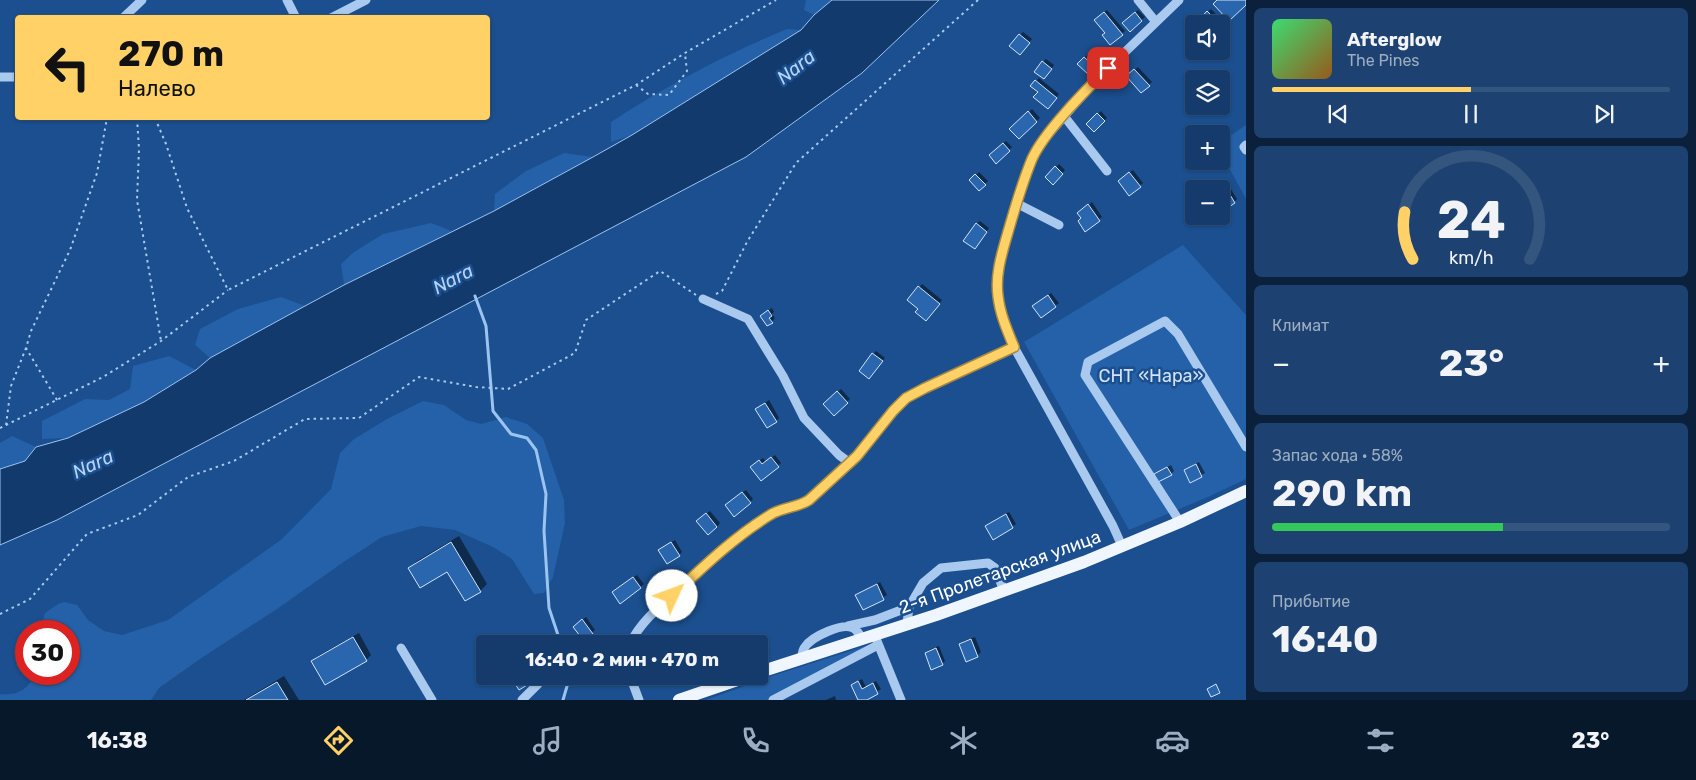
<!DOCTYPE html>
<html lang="ru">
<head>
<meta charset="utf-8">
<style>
  body { margin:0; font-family:Rubik,sans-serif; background:#1d4271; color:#f1f3f6; height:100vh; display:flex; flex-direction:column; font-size:19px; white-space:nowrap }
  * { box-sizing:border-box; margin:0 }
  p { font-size:16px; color:#9dadc1 }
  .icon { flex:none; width:28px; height:28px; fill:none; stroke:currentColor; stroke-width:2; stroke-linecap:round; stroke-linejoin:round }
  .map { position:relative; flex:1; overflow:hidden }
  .side { display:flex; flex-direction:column; gap:8px; padding:8px; background:#0b203b; width:450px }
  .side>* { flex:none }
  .top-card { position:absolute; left:15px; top:15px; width:475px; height:105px; border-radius:5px; box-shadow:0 1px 4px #0004,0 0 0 1px #33557e; background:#ffd166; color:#111; overflow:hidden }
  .fabs { position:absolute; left:1185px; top:15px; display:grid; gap:10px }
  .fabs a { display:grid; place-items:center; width:45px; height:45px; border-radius:5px; background:#143b6b; box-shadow:0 1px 4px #0004,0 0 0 1px #33557e; font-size:25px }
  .speed { position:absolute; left:15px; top:620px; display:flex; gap:10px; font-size:25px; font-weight:700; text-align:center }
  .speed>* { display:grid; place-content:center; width:65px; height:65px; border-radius:50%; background:#143b6b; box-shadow:0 1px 4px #0004,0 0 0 1px #33557e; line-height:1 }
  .speed .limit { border:8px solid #d22; background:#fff; color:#111 }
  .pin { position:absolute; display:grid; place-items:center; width:42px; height:42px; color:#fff; margin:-21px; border-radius:10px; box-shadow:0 2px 8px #0006 }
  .me { position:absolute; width:55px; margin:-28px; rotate:47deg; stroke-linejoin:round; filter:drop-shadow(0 0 4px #0008) }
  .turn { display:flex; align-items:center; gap:18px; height:105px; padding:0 20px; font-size:22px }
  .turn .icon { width:65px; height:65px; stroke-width:2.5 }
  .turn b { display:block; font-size:35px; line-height:42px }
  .big { font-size:38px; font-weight:700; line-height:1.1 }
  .side .widget { flex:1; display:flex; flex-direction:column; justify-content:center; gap:8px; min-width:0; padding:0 18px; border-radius:8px; background:#1d4271 }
  .side .dial { align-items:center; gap:0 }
  .dial svg { height:130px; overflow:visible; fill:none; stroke:#33557e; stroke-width:7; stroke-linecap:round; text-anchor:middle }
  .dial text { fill:#f1f3f6; stroke:none }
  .song { display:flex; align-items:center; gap:15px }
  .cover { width:60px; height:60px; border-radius:8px; background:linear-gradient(135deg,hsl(140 70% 55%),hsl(30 70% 35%)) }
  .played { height:5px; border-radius:2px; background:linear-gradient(90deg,#ffd166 50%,#33557e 50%) }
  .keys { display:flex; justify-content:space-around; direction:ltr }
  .heat { display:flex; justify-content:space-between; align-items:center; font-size:28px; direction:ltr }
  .charge { height:8px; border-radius:4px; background:linear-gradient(90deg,#34c759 58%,#33557e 0) }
  .trip { position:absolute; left:476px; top:635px; width:292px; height:50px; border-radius:5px; background:#143b6b; box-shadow:0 1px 4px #0004,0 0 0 1px #33557e; font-weight:700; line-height:50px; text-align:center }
  .tabs { display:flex; height:80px; justify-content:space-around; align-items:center; background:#08182b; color:#9dadc1 }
  .tabs .icon { width:35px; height:35px }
  .tabs .on { color:#ffd166 }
  .tabs b { font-size:22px; color:#f1f3f6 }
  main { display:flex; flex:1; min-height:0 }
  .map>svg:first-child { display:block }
  .green { fill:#2461a8 }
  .water { fill:#123a6d; stroke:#9cc4f0 }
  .shadow { fill:#0007 }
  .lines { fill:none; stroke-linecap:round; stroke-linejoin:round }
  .stream { stroke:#9cc4f0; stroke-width:3 }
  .building { fill:#2a66ad; stroke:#cfe3fa }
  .path { stroke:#a9c9ee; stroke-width:2; stroke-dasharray:2.5 4; stroke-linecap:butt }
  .minor { stroke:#a9c9ee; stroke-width:9 }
  .major { stroke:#f0f6ff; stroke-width:12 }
  .route-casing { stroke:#a68842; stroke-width:12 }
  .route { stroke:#ffd166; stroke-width:9 }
  .labels { text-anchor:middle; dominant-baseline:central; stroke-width:5; stroke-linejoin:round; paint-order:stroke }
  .park-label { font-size:18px; fill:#cfe3fa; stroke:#1b4f8f }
  .street-label { font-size:18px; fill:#fff; stroke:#1b4f8f }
  .water-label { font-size:19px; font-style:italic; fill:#b5d3f5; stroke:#1b4f8f }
</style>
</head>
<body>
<main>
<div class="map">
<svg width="1246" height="700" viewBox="0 0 1246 700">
  <rect width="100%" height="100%" fill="#1b4f8f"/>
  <!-- green -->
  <path class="green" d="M806,0H832L814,15L804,10Z
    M787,29L801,30L632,135L611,142V122C666,86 726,54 787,29Z
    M1246,125V199L1221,153V142Z
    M564,153L593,157L494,211L495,194L526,171Z
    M431,223L452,231L344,285L341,264L354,252L383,234Z
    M1183,245L1246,315V479L1208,497L1129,530L1024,342Z
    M281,297L305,306L210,358L195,345L200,329L238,309Z
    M169,356L196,370L144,402L68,438L42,439V421L85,399L109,400L130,389L133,366Z
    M423,401L444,405L466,420L481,424L506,417L527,424L543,438L564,500L565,523L553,577L544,593L534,594L512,559L493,547L455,530L421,526L382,537L345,561L277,609L203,657L159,688L151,700H0V694C17,696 28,690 35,674H69V631H40L45,613L58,604L64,602L77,605L88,620L104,631L122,635L168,620L282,539L331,489L340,453L354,439L387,419Z
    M12,436L36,447L25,461L0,469V443Z
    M866,646L823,674L770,700H706L772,676Z"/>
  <!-- water -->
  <path class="water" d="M832,0H939L862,73L746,157L57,520L0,545V469L25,461L36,447L68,438L144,402L196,370L210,358L305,306L344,285L494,211L593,157L632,135L801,30L814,15Z"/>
  <!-- shadow -->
  <path class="shadow" d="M1211,9L1220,18L1214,24L1196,23Z
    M1107,10L1125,31L1111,43L1106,33L1096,20Z
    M1138,10L1145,17L1130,30L1124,23Z
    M1023,32L1032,39L1023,50L1020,35Z
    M1088,54L1098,64L1089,73L1079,64Z
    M1046,59L1054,65L1047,75L1043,62Z
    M1138,67L1152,82L1142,91L1128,76Z
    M1039,78L1059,94L1051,104L1039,92L1036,81Z
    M1032,109L1040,118L1019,137L1011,129Z
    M1101,111L1107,118L1094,131L1088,124Z
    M1006,141L1012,147L996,162L990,155Z
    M1059,164L1065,170L1053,183L1046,177Z
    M1133,170L1143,183L1130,194L1122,178Z
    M979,172L988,181L979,189L971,180Z
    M1229,186L1237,199L1234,202L1221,191Z
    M1092,202L1102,217L1086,230L1082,210Z
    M980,221L989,228L978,244L976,224Z
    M922,284L942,300L929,316L909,300Z
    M1051,293L1059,303L1041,316L1037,303Z
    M772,308L774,312L772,314L775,318L772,322L764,313Z
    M876,351L885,358L872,374L860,370Z
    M841,389L850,399L834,414L825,404Z
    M769,400L779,418L776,421L757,409Z
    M775,455L781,463L778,466L755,464L763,458L766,462Z
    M1199,462L1205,473L1191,481L1185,470Z
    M1171,465L1174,471L1171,474H1155Z
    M746,490L753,499L750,502H729Z
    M710,511L720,523L717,527L701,518Z
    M1009,512L1016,524L993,538L990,523Z
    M459,536L487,584L480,591L448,570L410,568L417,561Z
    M675,540L682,552L679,555L663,547Z
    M637,575L644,584L640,587L616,589Z
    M880,582L887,595L863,608L857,595Z
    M586,617L595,630L584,639L577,624Z
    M359,633L371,655L366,660L313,661L318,656Z
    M975,637L981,652L978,655L967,660L960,644L964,641Z
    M939,646L945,661L942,664L926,653L929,650Z
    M284,676L299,700H244Z
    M512,676H533L534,678L531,681Z
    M862,679L866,687L876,681L881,689L864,700H860L855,683Z
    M835,696L836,700H826Z"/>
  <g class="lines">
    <!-- stream -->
    <path class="stream" d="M475,296L486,326L493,411L511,434L527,438L536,450L546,494L544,531L549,608L561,644
      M563,700L570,676"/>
  </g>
  <!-- building -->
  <path class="building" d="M1217,0H1246V5L1229,21L1213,4Z
    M1207,11L1218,22L1216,24H1195Z
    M1104,12L1123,35L1110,45L1102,35L1105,33L1094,20Z
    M1135,12L1142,21L1130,32L1122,23Z
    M1019,34L1030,43L1020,55L1009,46Z
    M1084,57L1096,68L1089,75L1077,64Z
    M1042,61L1052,69L1044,79L1034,72Z
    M1134,69L1150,86L1141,93L1126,76Z
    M1035,80L1057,98L1048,109L1033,97L1038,92L1030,86Z
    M1028,111L1037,122L1019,139L1009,129Z
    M1097,113L1105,121L1094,132L1086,124Z
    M1003,143L1010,151L996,164L989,155Z
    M1055,166L1063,174L1053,185L1045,177Z
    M1129,172L1141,187L1129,196L1118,181Z
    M975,174L986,185L979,191L969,180Z
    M1226,188L1235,203L1226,209L1221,202V191Z
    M1088,204L1100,221L1085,232L1078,221L1081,218L1077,213Z
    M976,223L987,232L975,249L963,241Z
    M918,286L940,304L926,321L915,312L918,309L907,300Z
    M1048,295L1056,307L1041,318L1032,306Z
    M768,310L772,316L769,318L773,323L767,326L760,316Z
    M872,353L883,361L869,379L859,371Z
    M837,391L848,403L834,416L823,404Z
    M765,403L777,422L767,428L755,409Z
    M771,457L779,467L761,481L750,467L759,460L762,464Z
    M1196,464L1202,477L1190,483L1184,470Z
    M1167,467L1172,475L1158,482L1154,474Z
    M742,492L751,503L734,517L725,505Z
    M706,513L717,527L708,535L696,521Z
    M1006,514L1013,528L993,540L985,526Z
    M451,542L481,592L465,601L447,572L420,588L408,568Z
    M671,542L680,556L667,564L658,550Z
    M633,577L641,588L620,604L612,592Z
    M877,584L884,600L863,610L855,595Z
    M582,619L593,634L584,641L573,627Z
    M353,637L367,661L325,685L311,661Z
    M971,639L978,657L966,662L959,644Z
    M936,648L943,665L931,670L925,653Z
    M510,676H528L532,682L519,690Z
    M858,681L862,689L873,683L878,694L867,700H858L851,685Z
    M277,682L288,700H246Z
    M1216,684L1220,693L1211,697L1207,689Z"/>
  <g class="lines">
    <!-- path -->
    <path class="path" d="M636,85L648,94L669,95L687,71L685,54
      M137,118L139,149L137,200L161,341
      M155,118L166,144L187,208L228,290L636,85L685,53L776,0
      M716,294L722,291L747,242L796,163L978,0
      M57,400L26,348L31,331L70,250L97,173L107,118
      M6,425L11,386L26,348
      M0,428L103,377L161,341L228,290
      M0,614L30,599L87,534L138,515L188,477L234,461L305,419L359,418L419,377L476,387L508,389L575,353L586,320L660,271L696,295"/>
    <!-- minor -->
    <path class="minor" d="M287,0L296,18
      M1138,0L1156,22
      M123,18L142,0
      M331,18L366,0
      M0,77H18
      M1064,116L1107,171
      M1246,145L1244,147L1246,150
      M1016,203L1059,225
      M703,299L748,319L783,376L804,418L839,455L850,463
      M1180,522L1085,375L1088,362L1165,321L1178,334L1246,447
      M1122,546L1113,526L1014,347L1003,319L998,297L997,281L1001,256L1016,203L1032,158L1046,137L1096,80L1179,0
      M907,624L909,607L923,583L941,568L988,563L995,568L1004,591
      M848,626L875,620L909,607
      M877,641L901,700
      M630,644C641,620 665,602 684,585C711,560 739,534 770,514C783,507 797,507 809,500L857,456L893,411L906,398L925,388L1014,347
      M401,648L432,700
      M802,658C802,654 802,650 805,647C811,637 844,621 855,629C857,631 860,635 862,638
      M630,676L639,700
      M522,700L538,684
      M773,700L878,645"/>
    <!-- major -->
    <path class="major" d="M760,672L936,615L1084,562L1180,522L1246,491
      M679,700L749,676"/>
  </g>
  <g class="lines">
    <defs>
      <path id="route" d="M672,596C703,567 734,537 770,515C782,507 797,508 809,500L857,456L893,411L906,398L925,388L1014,347C1007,330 1000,314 998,296C995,274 1002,253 1008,232C1015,208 1022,183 1032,159C1044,132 1086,90 1108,68"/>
    </defs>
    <!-- route casing -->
    <use href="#route" class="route-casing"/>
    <!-- route -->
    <use href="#route" class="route"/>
  </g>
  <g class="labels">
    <!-- park labels -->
    <g class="park-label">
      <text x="1151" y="376">СНТ «Нара»</text>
    </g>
    <!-- street labels -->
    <g class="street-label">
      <text transform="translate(1000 572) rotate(-20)">2-я Пролетарская улица</text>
    </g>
    <!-- water labels -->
    <g class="water-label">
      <text transform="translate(796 67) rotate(-38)">Nara</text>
      <text transform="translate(453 279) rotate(-28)">Nara</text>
      <text transform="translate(93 464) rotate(-25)">Nara</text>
    </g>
  </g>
</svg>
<div class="fabs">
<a><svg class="icon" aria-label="sound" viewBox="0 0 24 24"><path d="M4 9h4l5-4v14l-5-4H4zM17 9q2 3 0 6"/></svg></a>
<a><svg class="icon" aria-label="layers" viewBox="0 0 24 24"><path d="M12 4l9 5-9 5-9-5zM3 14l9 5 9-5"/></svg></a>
<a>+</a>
<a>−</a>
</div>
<div class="speed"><div class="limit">30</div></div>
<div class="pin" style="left:1108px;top:68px;background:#d93025"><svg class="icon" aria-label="arrive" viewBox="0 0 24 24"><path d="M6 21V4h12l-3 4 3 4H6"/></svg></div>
<svg class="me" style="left:672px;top:596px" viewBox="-20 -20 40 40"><circle r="19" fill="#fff"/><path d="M0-13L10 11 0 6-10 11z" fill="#ffd166"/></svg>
<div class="trip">16:40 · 2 мин · 470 m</div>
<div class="top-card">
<div class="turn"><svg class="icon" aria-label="left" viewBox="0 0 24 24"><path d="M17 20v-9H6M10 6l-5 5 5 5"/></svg><div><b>270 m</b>Налево</div></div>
</div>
</div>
<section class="side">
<div class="widget">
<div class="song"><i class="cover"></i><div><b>Afterglow</b><p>The Pines</p></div></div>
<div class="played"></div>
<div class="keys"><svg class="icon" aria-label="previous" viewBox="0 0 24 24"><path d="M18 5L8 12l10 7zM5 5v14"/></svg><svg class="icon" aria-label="pause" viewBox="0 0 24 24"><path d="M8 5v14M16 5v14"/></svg><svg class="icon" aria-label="next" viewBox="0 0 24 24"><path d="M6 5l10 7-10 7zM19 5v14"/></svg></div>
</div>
<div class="widget dial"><svg viewBox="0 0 100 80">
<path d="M14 69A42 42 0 1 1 86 69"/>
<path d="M14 69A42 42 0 0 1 9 40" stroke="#ffd166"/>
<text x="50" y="56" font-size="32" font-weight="700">24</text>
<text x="50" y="72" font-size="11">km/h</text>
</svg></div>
<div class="widget"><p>Климат</p>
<div class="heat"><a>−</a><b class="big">23°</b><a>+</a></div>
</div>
<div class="widget"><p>Запас хода · 58%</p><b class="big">290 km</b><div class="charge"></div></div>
<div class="widget"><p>Прибытие</p><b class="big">16:40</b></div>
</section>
</main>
<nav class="tabs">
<b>16:38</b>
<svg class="icon on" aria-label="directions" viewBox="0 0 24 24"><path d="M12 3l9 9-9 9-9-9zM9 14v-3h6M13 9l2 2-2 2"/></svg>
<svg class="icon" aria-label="music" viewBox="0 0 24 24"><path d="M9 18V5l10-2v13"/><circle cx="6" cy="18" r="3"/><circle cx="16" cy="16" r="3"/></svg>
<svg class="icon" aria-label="phone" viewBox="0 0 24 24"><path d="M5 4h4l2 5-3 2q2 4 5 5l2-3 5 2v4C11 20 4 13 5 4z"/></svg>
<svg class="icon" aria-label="climate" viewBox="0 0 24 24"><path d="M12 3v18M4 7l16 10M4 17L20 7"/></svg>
<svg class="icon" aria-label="car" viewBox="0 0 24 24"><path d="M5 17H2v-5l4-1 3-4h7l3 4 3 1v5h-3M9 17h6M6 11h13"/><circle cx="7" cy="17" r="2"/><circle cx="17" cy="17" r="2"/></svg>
<svg class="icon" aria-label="filters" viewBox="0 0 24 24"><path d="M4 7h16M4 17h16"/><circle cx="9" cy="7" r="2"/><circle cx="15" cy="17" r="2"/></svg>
<b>23°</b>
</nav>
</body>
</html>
